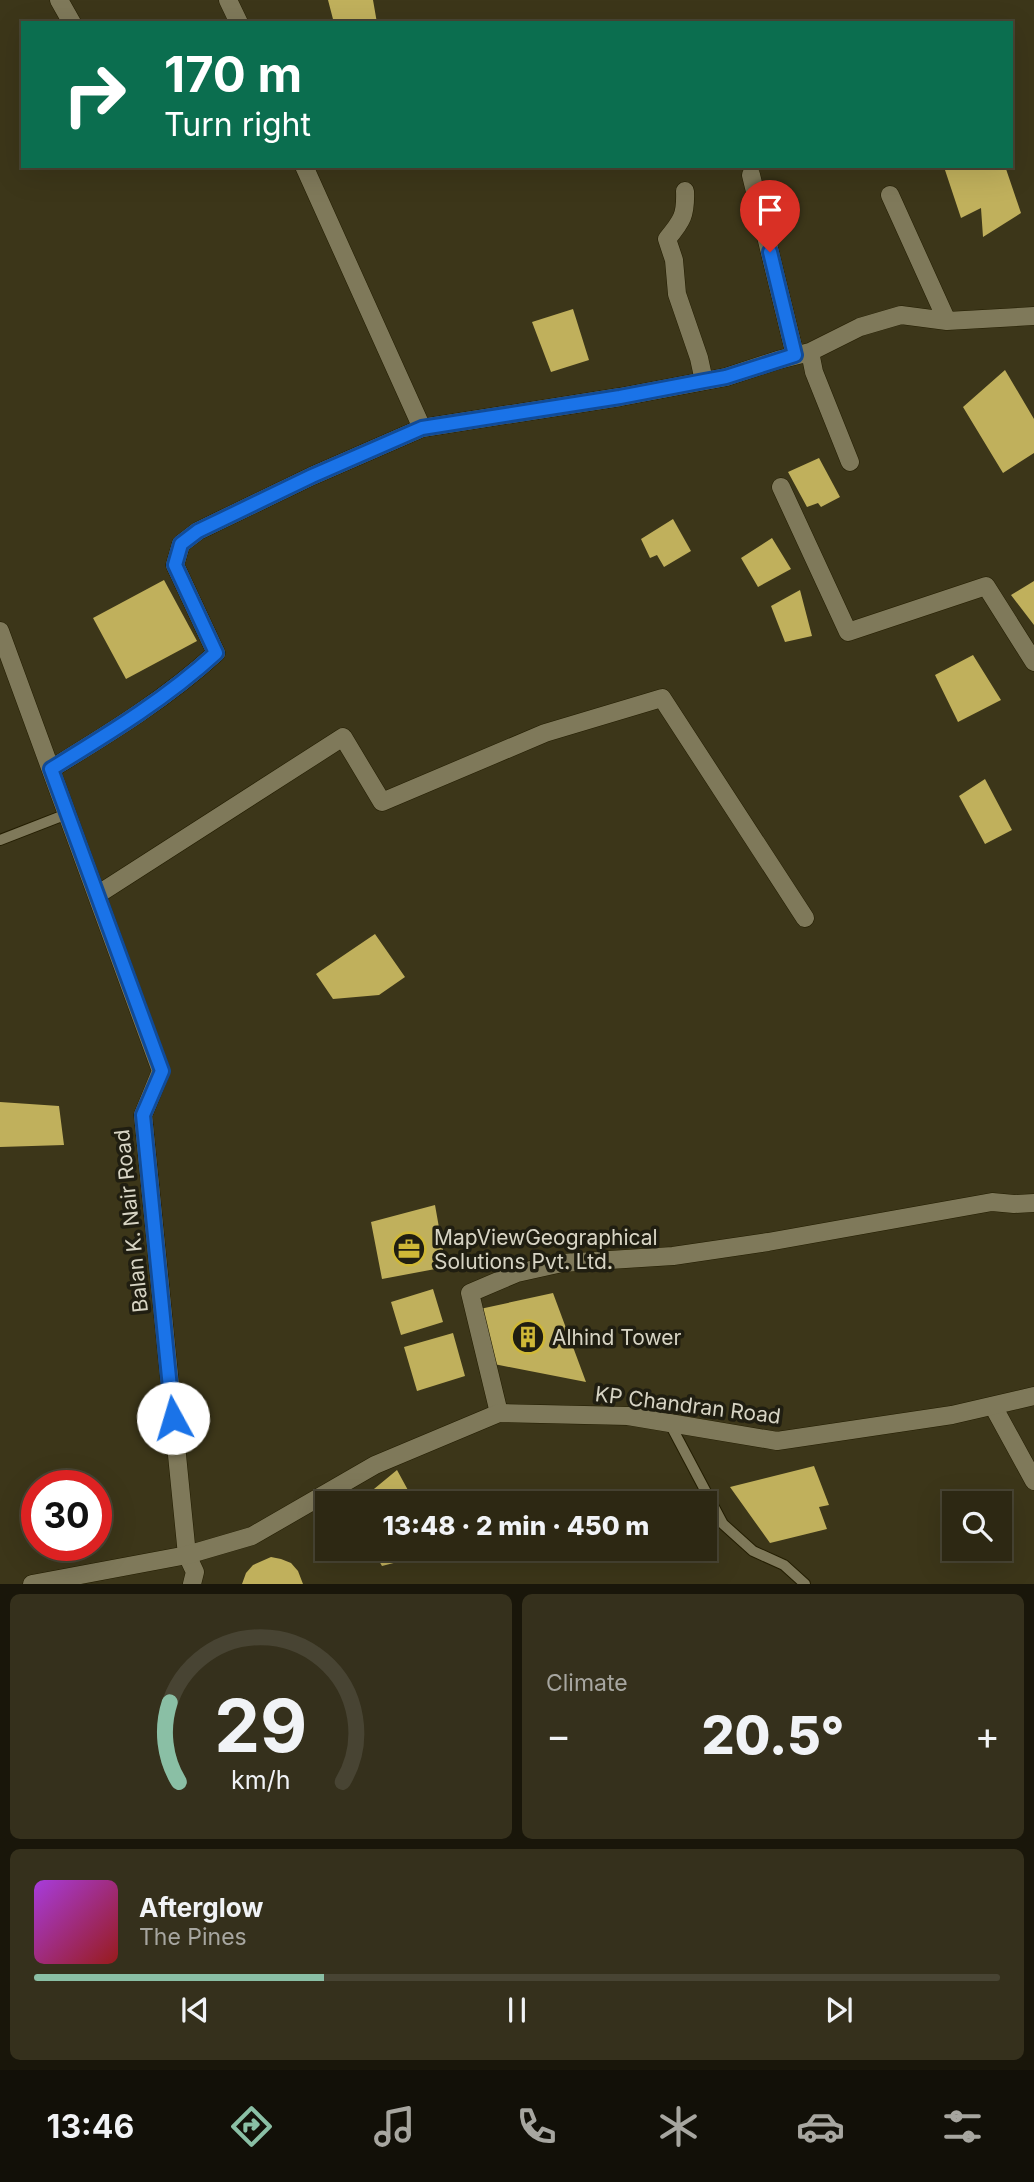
<!DOCTYPE html>
<html lang="en">
<head>
<meta charset="utf-8">
<style>
  body { margin:0; font-family:Inter,sans-serif; background:#35301c; color:#f1f3f6; height:100vh; display:flex; flex-direction:column; font-size:26px; white-space:nowrap }
  * { box-sizing:border-box; margin:0 }
  p { font-size:23px; color:#a7a6a0 }
  .icon { flex:none; width:38px; height:38px; fill:none; stroke:currentColor; stroke-width:2; stroke-linecap:round; stroke-linejoin:round }
  .map { position:relative; height:1584px; overflow:hidden }
  .sheet { display:flex; flex-direction:column; gap:10px; padding:10px; background:#19160a; flex:1 }
  .sheet>* { flex:none }
  .guide { position:absolute; left:21px; top:21px; width:992px; height:147px; border-radius:0px; box-shadow:0 7px 28px #0002,0 0 0 2px #484433; background:#0b6e4f; color:#fff; overflow:hidden }
  .fabs { position:absolute; left:942px; top:1491px; display:grid; gap:14px }
  .fabs a { display:grid; place-items:center; width:70px; height:70px; border-radius:0px; background:#2d2813; box-shadow:0 7px 28px #0002,0 0 0 2px #484433; font-size:35px }
  .speed { position:absolute; left:21px; top:1470px; display:flex; gap:14px; font-size:35px; font-weight:700; text-align:center }
  .speed>* { display:grid; place-content:center; width:91px; height:91px; border-radius:50%; background:#2d2813; box-shadow:0 7px 28px #0002,0 0 0 2px #484433; line-height:1 }
  .speed .limit { border:10px solid #d22; background:#fff; color:#111 }
  .pin { position:absolute; display:grid; place-items:center; width:60px; height:60px; color:#fff; margin:-72px -30px; border-radius:50% 50% 50% 0; rotate:-45deg; box-shadow:0 0 7px #0007 }
  .pin .icon { rotate:45deg }
  .me { position:absolute; width:77px; margin:-38px; rotate:354deg; stroke-linejoin:round; filter:drop-shadow(0 0 5px #0008) }
  .turn { display:flex; align-items:center; gap:24px; height:147px; padding:0 28px; font-size:32px }
  .turn .icon { width:91px; height:91px; stroke-width:2.5 }
  .turn b { display:block; font-size:49px; line-height:60px }
  .big { font-size:52px; font-weight:800; line-height:1.1 }
  .sheet .tile { flex:1; display:flex; flex-direction:column; justify-content:center; gap:10px; min-width:0; padding:0 24px; border-radius:10px; background:#35301c }
  .sheet .dial { align-items:center; gap:0 }
  .dial svg { height:182px; overflow:visible; fill:none; stroke:#484433; stroke-width:7; stroke-linecap:round; text-anchor:middle }
  .dial text { fill:#f1f3f6; stroke:none }
  .song { display:flex; align-items:center; gap:21px }
  .cover { width:84px; height:84px; border-radius:10px; background:linear-gradient(135deg,hsl(280 70% 55%),hsl(0 70% 35%)) }
  .played { height:7px; border-radius:4px; background:linear-gradient(90deg,#8abfa5 30%,#484433 30%) }
  .keys { display:flex; justify-content:space-around; direction:ltr }
  .heat { display:flex; justify-content:space-between; align-items:center; font-size:38px; direction:ltr }
  .sheet .tiles { flex:1; display:grid; gap:10px; grid-template-columns:1fr 1fr }
  .tile:last-child { grid-column:span 2 }
  .trip { position:absolute; left:315px; top:1491px; width:402px; height:70px; border-radius:0px; background:#2d2813; box-shadow:0 7px 28px #0002,0 0 0 2px #484433; font-weight:800; line-height:70px; text-align:center }
  .tabs { display:flex; height:112px; justify-content:space-around; align-items:center; background:#121008; color:#a7a6a0 }
  .tabs .icon { width:49px; height:49px }
  .tabs .active { color:#8abfa5 }
  .tabs b { font-size:32px; color:#f1f3f6 }
  .map>svg:first-child { display:block }
  .building { fill:#c0b05c }
  .lines { fill:none; stroke-linecap:round; stroke-linejoin:round }
  .lane-casing { stroke:#231d01; stroke-width:12 }
  .street-casing { stroke:#231d01; stroke-width:19 }
  .secondary-casing { stroke:#231d01; stroke-width:19 }
  .lane { stroke:#7f795a; stroke-width:10 }
  .street { stroke:#7f795a; stroke-width:18 }
  .secondary { stroke:#7f795a; stroke-width:18 }
  .route-casing { stroke:#114b97; stroke-width:18 }
  .route { stroke:#1a73e8; stroke-width:12 }
  .labels { text-anchor:middle; dominant-baseline:central; stroke-width:7; stroke-linejoin:round; paint-order:stroke }
  .street-label { font-size:21px; fill:#d7d4c4; stroke:#201e11 }
  .poi-label { font-size:21px; fill:#d7d4c4; stroke:#201e11; text-anchor:start }
</style>
</head>
<body>
<div class="map">
<svg width="1034" height="1584" viewBox="0 0 1034 1584">
  <rect width="100%" height="100%" fill="#3c3619"/>
  <!-- building -->
  <path class="building" d="M328,0H373L377,23H334Z
    M947,166H1005L1021,213L983,237L981,208L961,218L944,167Z
    M573,309L589,360L551,372L532,322Z
    M1005,370L1034,419V453L1003,473L963,407Z
    M819,458L840,497L821,507L818,503L807,507L788,472Z
    M673,519L691,551L664,567L657,555L650,558L641,539Z
    M772,538L791,569L758,587L741,558Z
    M164,580L197,641L126,679L93,618Z
    M1034,581V625L1011,595Z
    M800,590L812,636L785,642L771,606Z
    M973,655L1001,700L958,722L935,675Z
    M985,779L1012,830L985,844L959,796Z
    M375,934L405,977L379,995L333,999L316,974Z
    M0,1102L59,1106L64,1145L0,1147Z
    M435,1205L446,1267L382,1279L371,1222Z
    M433,1289L443,1322L401,1335L391,1302Z
    M553,1293L586,1382L494,1364L480,1309Z
    M453,1333L465,1376L417,1391L404,1347Z
    M814,1466L829,1505L819,1507L827,1529L770,1543L730,1487Z
    M397,1470L415,1503H357Z
    M372,1549H439L440,1551L382,1566Z
    M271,1557L281,1559L291,1563L298,1571L303,1584H242L246,1573L253,1565Z"/>
  <g class="lines">
    <defs>
      <path id="lane" d="M0,840L67,814
        M670,1424L723,1524L753,1551L784,1565L805,1584"/>
      <path id="street" d="M59,0L72,23
        M228,0L239,23
        M304,166L422,428
        M751,175L795,355
        M685,191C686,215 682,221 667,239L674,260L677,294L699,358L704,381
        M890,195L947,321
        M810,352L814,372L850,462
        M781,487L848,632L986,586L1034,662
        M0,631L161,1071L143,1115L187,1555L195,1572L192,1584
        M51,769C108,734 166,699 216,653L175,565L181,544L198,531L312,476L422,428L620,397L726,377L778,360L810,352L860,327L901,315L947,321L1034,316
        M97,895L343,737L382,802L545,733L662,698L805,918
        M993,1406L1034,1481
        M499,1413L470,1293L517,1273L562,1263L673,1256L768,1242L992,1202L1014,1204L1034,1203"/>
      <path id="secondary" d="M32,1584L187,1555L252,1536L375,1465L499,1413L628,1416L777,1441L952,1415L1034,1396"/>
    </defs>
    <!-- lane casing -->
    <use href="#lane" class="lane-casing"/>
    <!-- street casing -->
    <use href="#street" class="street-casing"/>
    <!-- secondary casing -->
    <use href="#secondary" class="secondary-casing"/>
    <!-- lane -->
    <use href="#lane" class="lane"/>
    <!-- street -->
    <use href="#street" class="street"/>
    <!-- secondary -->
    <use href="#secondary" class="secondary"/>
  </g>
  <g class="lines">
    <defs>
      <path id="route" d="M173,1418L143,1115L162,1071L51,769C108,734 166,699 216,653L175,565L181,544L198,531L312,476L422,428L620,397L704,381L726,377L795,355L770,252"/>
    </defs>
    <!-- route casing -->
    <use href="#route" class="route-casing"/>
    <!-- route -->
    <use href="#route" class="route"/>
  </g>
  <!-- icons -->
  <defs>
    <symbol id="office-ring" viewBox="-11 -11 22 22"><circle r="9.5" fill="#201e11" stroke="#cfb837" stroke-width="1.5"/><path d="M-6-3h4V-5.5h4V-3h4V5H-6ZM-1-4.5V-3h2v-1.5ZM-6 0V1H6V0Z" fill="#cfb837"/></symbol>
    <symbol id="building-ring" viewBox="-11 -11 22 22"><circle r="9.5" fill="#201e11" stroke="#cfb837" stroke-width="1.5"/><path d="M-4-6H4V6H1V3H-1V6H-4ZM-2.5-4.3h1.7v1.8h-1.7ZM.8-4.3h1.7v1.8H.8ZM-2.5-1h1.7V.8h-1.7ZM.8-1h1.7V.8H.8Z" fill="#cfb837"/></symbol>
  </defs>
  <g fill-rule="evenodd">
    <use href="#office-ring" x="390" y="1230" width="38" height="38"/>
    <use href="#building-ring" x="509" y="1318" width="38" height="38"/>
  </g>
  <g class="labels">
    <!-- street labels -->
    <g class="street-label">
      <text transform="translate(131 1221) rotate(-96)">Balan K. Nair Road</text>
      <text transform="translate(688 1405) rotate(7)">KP Chandran Road</text>
    </g>
    <!-- poi labels -->
    <g class="poi-label">
      <text x="434" y="1237">MapViewGeographical<tspan x="434" dy="24">Solutions Pvt. Ltd.</tspan></text>
      <text x="552" y="1337">Alhind Tower</text>
    </g>
  </g>
</svg>
<div class="fabs">
<a><svg class="icon" aria-label="search" viewBox="0 0 24 24"><circle cx="10" cy="10" r="6"/><path d="M15 15l6 6"/></svg></a>
</div>
<div class="speed"><div class="limit">30</div></div>
<div class="pin" style="left:770px;top:252px;background:#d93025"><svg class="icon" aria-label="arrive" viewBox="0 0 24 24"><path d="M6 21V4h12l-3 4 3 4H6"/></svg></div>
<svg class="me" style="left:173px;top:1418px" viewBox="-20 -20 40 40"><circle r="19" fill="#fff"/><path d="M0-13L10 11 0 6-10 11z" fill="#1a73e8"/></svg>
<div class="trip">13:48 · 2 min · 450 m</div>
<div class="guide">
<div class="turn"><svg class="icon" aria-label="right" viewBox="0 0 24 24"><path d="M7 20v-9h11M14 6l5 5-5 5"/></svg><div><b>170 m</b>Turn right</div></div>
</div>
</div>
<section class="sheet">
<div class="tiles">
<div class="tile dial"><svg viewBox="0 0 100 80">
<path d="M14 69A42 42 0 1 1 86 69"/>
<path d="M14 69A42 42 0 0 1 10 34" stroke="#8abfa5"/>
<text x="50" y="56" font-size="32" font-weight="700">29</text>
<text x="50" y="72" font-size="11">km/h</text>
</svg></div>
<div class="tile"><p>Climate</p>
<div class="heat"><a>−</a><b class="big">20.5°</b><a>+</a></div>
</div>
<div class="tile">
<div class="song"><i class="cover"></i><div><b>Afterglow</b><p>The Pines</p></div></div>
<div class="played"></div>
<div class="keys"><svg class="icon" aria-label="previous" viewBox="0 0 24 24"><path d="M18 5L8 12l10 7zM5 5v14"/></svg><svg class="icon" aria-label="pause" viewBox="0 0 24 24"><path d="M8 5v14M16 5v14"/></svg><svg class="icon" aria-label="next" viewBox="0 0 24 24"><path d="M6 5l10 7-10 7zM19 5v14"/></svg></div>
</div>
</div>
</section>
<nav class="tabs">
<b>13:46</b>
<svg class="icon active" aria-label="directions" viewBox="0 0 24 24"><path d="M12 3l9 9-9 9-9-9zM9 14v-3h6M13 9l2 2-2 2"/></svg>
<svg class="icon" aria-label="music" viewBox="0 0 24 24"><path d="M9 18V5l10-2v13"/><circle cx="6" cy="18" r="3"/><circle cx="16" cy="16" r="3"/></svg>
<svg class="icon" aria-label="phone" viewBox="0 0 24 24"><path d="M5 4h4l2 5-3 2q2 4 5 5l2-3 5 2v4C11 20 4 13 5 4z"/></svg>
<svg class="icon" aria-label="climate" viewBox="0 0 24 24"><path d="M12 3v18M4 7l16 10M4 17L20 7"/></svg>
<svg class="icon" aria-label="car" viewBox="0 0 24 24"><path d="M5 17H2v-5l4-1 3-4h7l3 4 3 1v5h-3M9 17h6M6 11h13"/><circle cx="7" cy="17" r="2"/><circle cx="17" cy="17" r="2"/></svg>
<svg class="icon" aria-label="filters" viewBox="0 0 24 24"><path d="M4 7h16M4 17h16"/><circle cx="9" cy="7" r="2"/><circle cx="15" cy="17" r="2"/></svg>
</nav>
</body>
</html>
